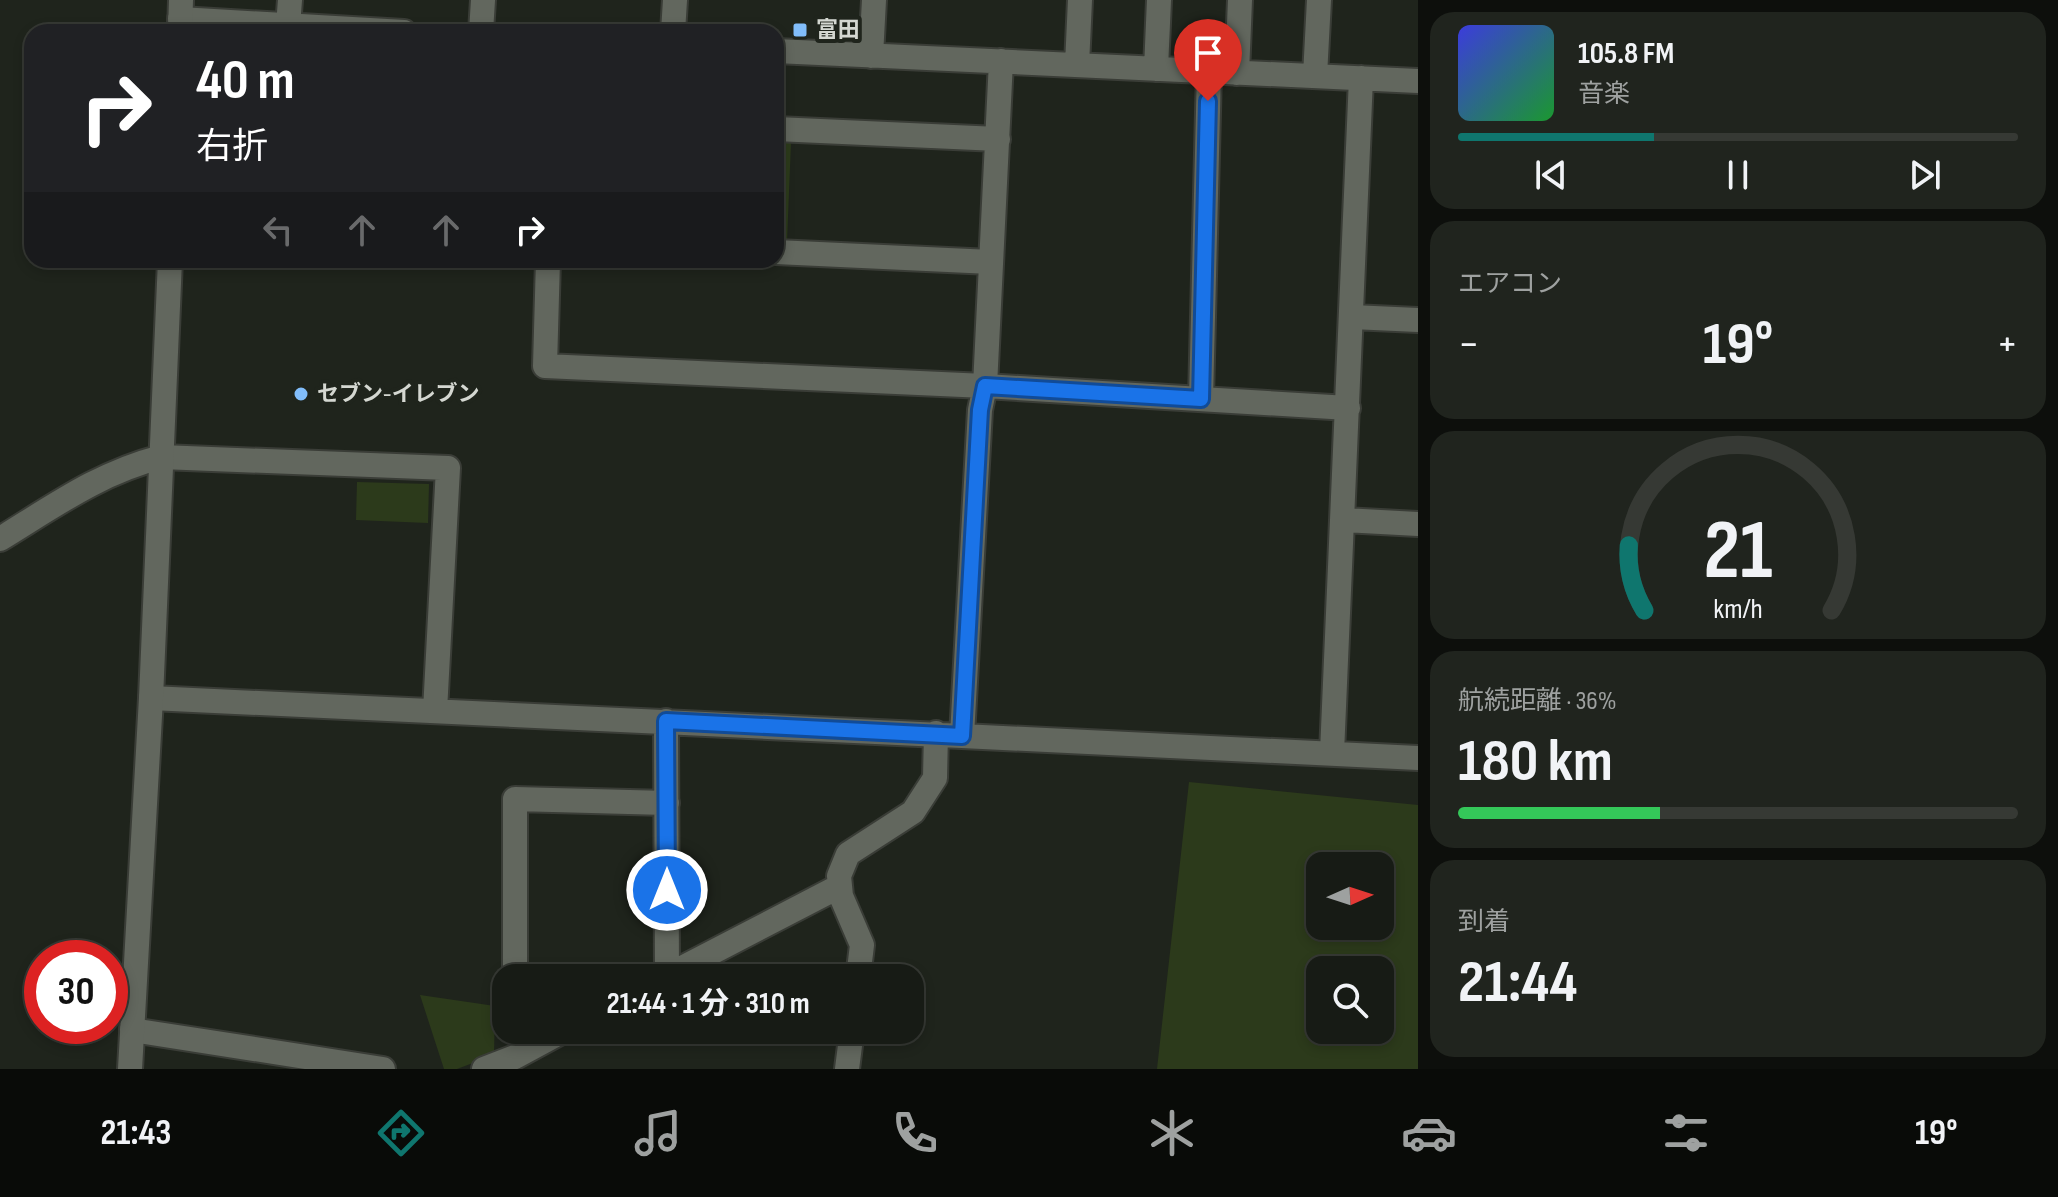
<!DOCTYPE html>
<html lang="ja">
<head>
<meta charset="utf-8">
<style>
  body { margin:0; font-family:"Sofia Sans Condensed","Noto Sans JP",sans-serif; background:#20241e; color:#f1f3f6; height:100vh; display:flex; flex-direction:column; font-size:30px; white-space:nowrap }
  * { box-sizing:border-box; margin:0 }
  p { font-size:26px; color:#9ea1a0 }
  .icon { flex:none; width:44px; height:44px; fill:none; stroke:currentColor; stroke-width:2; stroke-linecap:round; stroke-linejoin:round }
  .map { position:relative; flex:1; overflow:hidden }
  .panel { display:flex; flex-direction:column; gap:12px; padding:12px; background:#0d0f0c; width:640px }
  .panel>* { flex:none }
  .hud { position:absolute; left:24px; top:24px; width:760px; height:244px; border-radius:24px; box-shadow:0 4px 12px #0003,0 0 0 2px #363934; background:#202124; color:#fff; overflow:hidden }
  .needle { width:52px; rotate:87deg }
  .buttons { position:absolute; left:1306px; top:852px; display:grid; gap:16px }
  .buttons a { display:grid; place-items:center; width:88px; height:88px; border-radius:16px; background:#171b15; box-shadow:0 4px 12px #0003,0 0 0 2px #363934; font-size:40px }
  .speed { position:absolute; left:24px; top:940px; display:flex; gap:16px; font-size:40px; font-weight:700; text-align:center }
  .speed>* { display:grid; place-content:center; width:104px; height:104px; border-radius:50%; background:#171b15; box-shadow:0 4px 12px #0003,0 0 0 2px #363934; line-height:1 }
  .speed .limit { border:12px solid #d22; background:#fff; color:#111 }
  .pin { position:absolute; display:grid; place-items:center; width:68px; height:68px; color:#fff; margin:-82px -34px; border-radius:50% 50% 50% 0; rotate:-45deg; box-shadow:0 0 8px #0007 }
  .pin .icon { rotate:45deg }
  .me { position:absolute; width:88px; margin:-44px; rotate:0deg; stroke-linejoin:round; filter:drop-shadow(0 0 6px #0008) }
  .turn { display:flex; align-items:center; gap:28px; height:168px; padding:0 40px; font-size:36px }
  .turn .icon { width:104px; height:104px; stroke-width:2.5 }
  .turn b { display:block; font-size:56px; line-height:68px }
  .lanes { display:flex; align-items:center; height:76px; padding:0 40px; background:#0003; justify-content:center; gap:40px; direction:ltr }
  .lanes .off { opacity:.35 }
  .big { font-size:60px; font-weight:700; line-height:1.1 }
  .panel .tile { flex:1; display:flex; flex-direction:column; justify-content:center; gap:12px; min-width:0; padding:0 28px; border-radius:24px; background:#20241e }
  .panel .dial { align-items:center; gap:0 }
  .dial svg { height:208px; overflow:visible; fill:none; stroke:#363934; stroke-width:7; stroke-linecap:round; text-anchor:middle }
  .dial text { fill:#f1f3f6; stroke:none }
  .song { display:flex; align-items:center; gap:24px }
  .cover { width:96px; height:96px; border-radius:12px; background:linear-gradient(135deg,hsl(240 70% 55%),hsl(130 70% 35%)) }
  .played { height:8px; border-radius:4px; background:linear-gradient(90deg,#0f766e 35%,#363934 35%) }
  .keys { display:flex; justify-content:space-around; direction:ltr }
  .heat { display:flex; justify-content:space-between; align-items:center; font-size:44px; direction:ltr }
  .charge { height:12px; border-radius:6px; background:linear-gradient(90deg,#34c759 36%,#363934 0) }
  .trip { position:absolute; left:492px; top:964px; width:432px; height:80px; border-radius:24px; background:#171b15; box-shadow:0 4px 12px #0003,0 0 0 2px #363934; font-weight:700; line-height:80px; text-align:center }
  .tab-bar { display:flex; height:128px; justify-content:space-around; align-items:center; background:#090b08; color:#9ea1a0 }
  .tab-bar .icon { width:56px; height:56px }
  .tab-bar .active { color:#0f766e }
  .tab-bar b { font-size:36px; color:#f1f3f6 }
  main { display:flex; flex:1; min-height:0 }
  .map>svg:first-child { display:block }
  .green { fill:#2c3a1b; fill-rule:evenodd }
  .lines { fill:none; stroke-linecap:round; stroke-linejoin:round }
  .minor-casing { stroke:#3a3d37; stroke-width:28 }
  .tertiary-casing { stroke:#3a3d37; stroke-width:28 }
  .minor { stroke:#62675e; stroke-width:24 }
  .tertiary { stroke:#62675e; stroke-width:24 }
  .route-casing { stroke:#114b97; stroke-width:20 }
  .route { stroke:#1a73e8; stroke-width:14 }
  .poi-dot { fill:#81bdfa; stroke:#1f241c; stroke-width:3 }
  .labels { text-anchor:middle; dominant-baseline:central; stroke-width:8; stroke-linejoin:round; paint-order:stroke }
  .poi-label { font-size:22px; font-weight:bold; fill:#d4d7d1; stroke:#1f241c; text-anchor:start }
</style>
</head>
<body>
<main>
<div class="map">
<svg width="1418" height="1069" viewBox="0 0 1418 1069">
  <rect width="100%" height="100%" fill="#1f241c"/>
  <!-- green -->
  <path class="green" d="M776,142H791L787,242L776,241Z
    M357,482L429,484L428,523L356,520Z
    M1189,782L1418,805V1069H1157ZM1320,866H1380V926H1320ZM1320,970H1380V1030H1320Z
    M420,995L495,1006L494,1055L457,1069H444Z"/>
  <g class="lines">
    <defs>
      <path id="minor" d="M180,19L404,32
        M288,26L290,0
        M481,32L483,0
        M673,32L675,0
        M776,51L1418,81
        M871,56L874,0
        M1077,65L1080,0
        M1156,69L1159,0
        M1237,73L1240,0
        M1315,76L1319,0
        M776,129L998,139
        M776,252L991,262
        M548,260L545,366L985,386L1001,61
        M1352,317L1418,320
        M1201,399L1209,71
        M161,457L448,468L435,711
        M1344,520L1418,524
        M151,698L962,736L980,410L985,386L1348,408
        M666,721L667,976
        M962,736L1418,758
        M1332,753L1361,78
        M515,978V799L667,803
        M663,978L840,886
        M858,978L862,945L841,896L839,876L848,854L913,812L935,778L936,733
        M132,1030L383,1069
        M484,1069L515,1057L565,1030
        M847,1069L852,1030"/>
      <path id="tertiary" d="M180,32L181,0
        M0,539C54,506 99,473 161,457
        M130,1069L151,698L170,260"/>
    </defs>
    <!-- minor casing -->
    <use href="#minor" class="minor-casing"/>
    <!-- tertiary casing -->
    <use href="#tertiary" class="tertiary-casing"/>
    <!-- minor -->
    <use href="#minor" class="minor"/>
    <!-- tertiary -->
    <use href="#tertiary" class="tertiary"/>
  </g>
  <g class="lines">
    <defs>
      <path id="route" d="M667,890L666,721L962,736L980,410L985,386L1201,399L1208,101"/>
    </defs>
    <!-- route casing -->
    <use href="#route" class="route-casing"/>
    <!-- route -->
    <use href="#route" class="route"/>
  </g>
  <!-- markers -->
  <g class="poi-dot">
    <rect x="792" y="22" width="16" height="16" rx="4"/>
    <circle cx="301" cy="394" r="8"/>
  </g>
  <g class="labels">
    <!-- poi labels -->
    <g class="poi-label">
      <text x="816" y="30">富田</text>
      <text x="317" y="394">セブン-イレブン</text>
    </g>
  </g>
</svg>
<div class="buttons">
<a><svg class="needle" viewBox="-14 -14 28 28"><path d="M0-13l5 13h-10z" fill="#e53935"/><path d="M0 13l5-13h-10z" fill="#9ea1a0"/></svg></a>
<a><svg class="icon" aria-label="search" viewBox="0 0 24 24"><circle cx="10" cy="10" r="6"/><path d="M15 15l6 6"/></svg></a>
</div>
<div class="speed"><div class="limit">30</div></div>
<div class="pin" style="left:1208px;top:101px;background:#d93025"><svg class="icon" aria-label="arrive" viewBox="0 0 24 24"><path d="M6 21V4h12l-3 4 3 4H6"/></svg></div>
<svg class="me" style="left:667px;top:890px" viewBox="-20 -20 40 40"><circle r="17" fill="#1a73e8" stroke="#fff" stroke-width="3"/><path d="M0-11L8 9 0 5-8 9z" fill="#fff"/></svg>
<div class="trip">21:44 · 1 分 · 310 m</div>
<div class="hud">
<div class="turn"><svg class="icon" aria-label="right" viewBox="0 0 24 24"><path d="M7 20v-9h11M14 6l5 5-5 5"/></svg><div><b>40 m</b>右折</div></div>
<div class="lanes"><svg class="icon off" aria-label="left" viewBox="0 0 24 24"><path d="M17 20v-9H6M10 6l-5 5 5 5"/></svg><svg class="icon off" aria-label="ahead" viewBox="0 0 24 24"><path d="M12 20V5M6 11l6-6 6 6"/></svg><svg class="icon off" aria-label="ahead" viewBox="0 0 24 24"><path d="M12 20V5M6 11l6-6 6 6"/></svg><svg class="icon" aria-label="right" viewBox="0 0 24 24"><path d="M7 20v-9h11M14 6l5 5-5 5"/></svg></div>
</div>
</div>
<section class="panel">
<div class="tile">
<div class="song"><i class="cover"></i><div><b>105.8 FM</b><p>音楽</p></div></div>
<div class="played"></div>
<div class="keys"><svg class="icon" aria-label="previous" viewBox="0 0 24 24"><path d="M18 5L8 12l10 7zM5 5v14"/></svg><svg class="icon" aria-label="pause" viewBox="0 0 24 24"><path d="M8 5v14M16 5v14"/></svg><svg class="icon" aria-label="next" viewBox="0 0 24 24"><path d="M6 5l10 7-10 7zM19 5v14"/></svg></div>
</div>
<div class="tile"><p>エアコン</p>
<div class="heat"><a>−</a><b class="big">19°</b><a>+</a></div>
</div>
<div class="tile dial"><svg viewBox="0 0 100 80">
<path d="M14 69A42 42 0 1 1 86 69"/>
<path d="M14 69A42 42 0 0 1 8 44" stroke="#0f766e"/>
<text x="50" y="56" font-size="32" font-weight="700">21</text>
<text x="50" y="72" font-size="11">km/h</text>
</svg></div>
<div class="tile"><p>航続距離 · 36%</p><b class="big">180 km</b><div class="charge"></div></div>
<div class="tile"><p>到着</p><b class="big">21:44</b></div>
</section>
</main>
<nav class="tab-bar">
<b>21:43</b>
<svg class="icon active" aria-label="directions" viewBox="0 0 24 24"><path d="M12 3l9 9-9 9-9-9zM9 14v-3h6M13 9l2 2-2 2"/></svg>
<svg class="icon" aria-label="music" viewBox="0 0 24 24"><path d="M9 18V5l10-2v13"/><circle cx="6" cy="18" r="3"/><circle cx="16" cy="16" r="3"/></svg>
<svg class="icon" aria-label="phone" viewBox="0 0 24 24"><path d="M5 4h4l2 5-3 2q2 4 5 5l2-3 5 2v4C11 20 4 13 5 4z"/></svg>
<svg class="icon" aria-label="climate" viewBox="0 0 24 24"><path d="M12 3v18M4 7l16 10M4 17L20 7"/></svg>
<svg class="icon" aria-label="car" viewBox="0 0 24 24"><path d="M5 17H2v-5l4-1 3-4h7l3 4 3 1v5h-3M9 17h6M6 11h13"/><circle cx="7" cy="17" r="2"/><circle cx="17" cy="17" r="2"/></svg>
<svg class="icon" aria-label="filters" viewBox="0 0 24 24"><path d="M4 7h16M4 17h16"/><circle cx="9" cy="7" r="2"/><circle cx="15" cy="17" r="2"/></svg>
<b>19°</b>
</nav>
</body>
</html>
